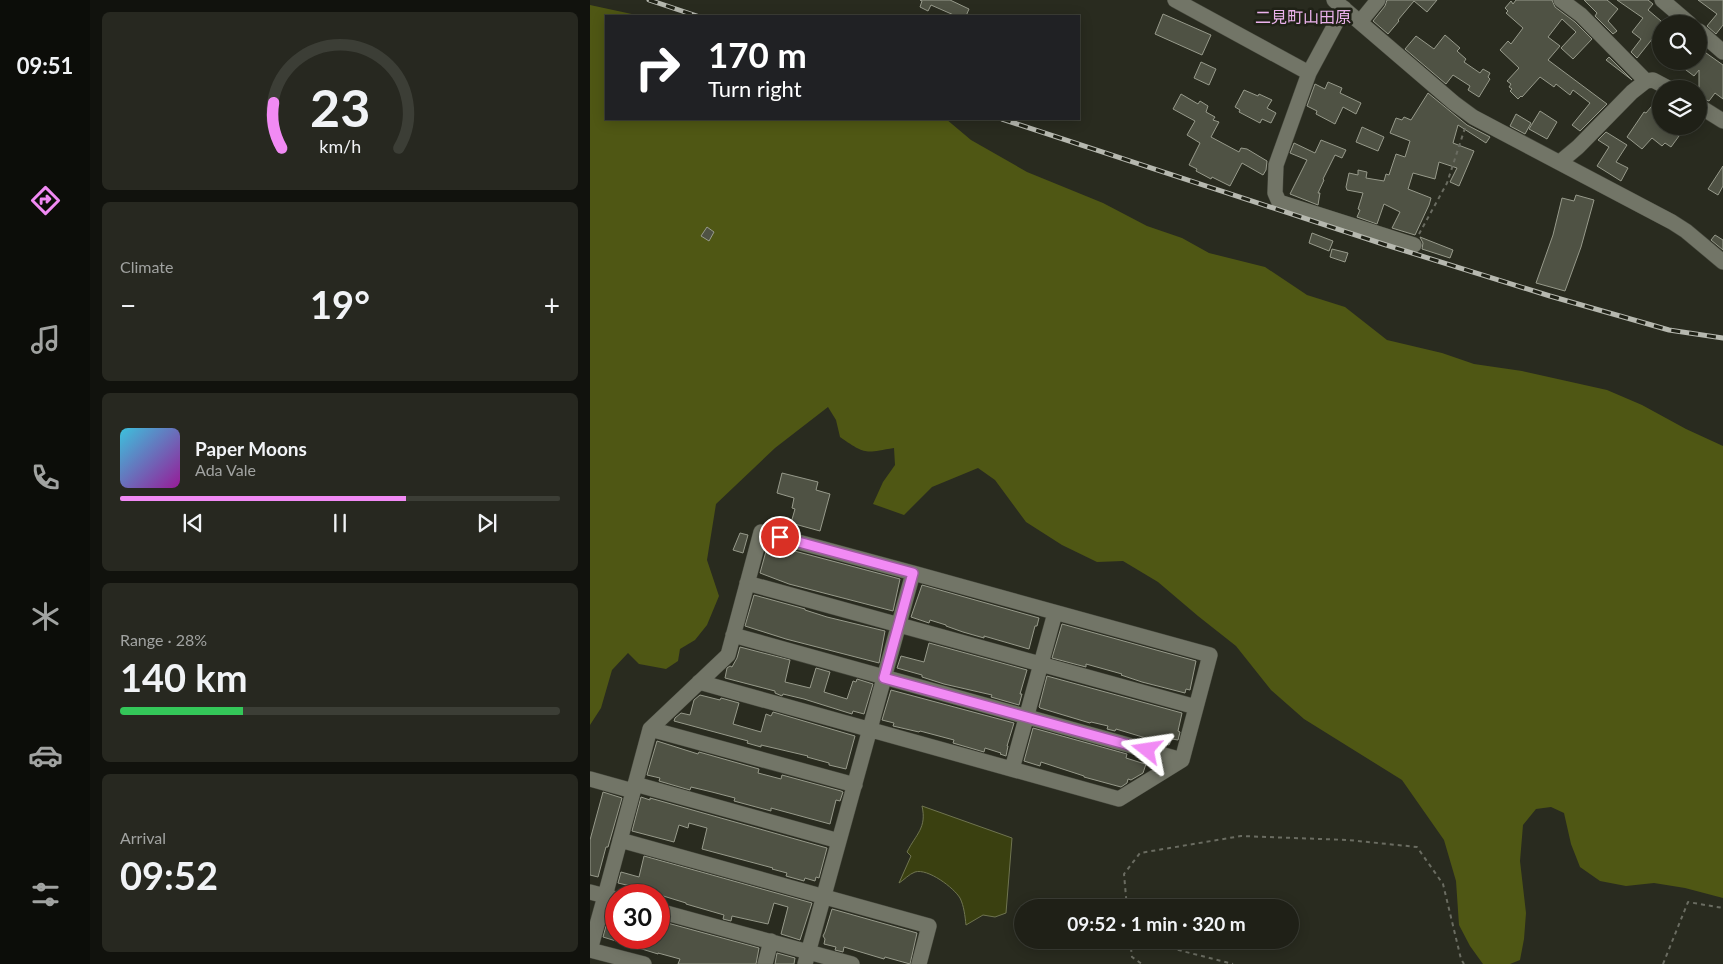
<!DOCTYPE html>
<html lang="en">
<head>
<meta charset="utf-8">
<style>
  body { margin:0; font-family:Lato,"Noto Sans JP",sans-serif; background:#272820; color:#f1f3f6; height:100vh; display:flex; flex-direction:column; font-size:19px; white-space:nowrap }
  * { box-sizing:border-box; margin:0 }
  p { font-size:16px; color:#a1a3a1 }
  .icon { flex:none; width:28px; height:28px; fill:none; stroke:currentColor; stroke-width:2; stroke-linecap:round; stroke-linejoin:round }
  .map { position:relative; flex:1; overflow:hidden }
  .side { display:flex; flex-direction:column; gap:12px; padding:12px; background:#11120d; width:500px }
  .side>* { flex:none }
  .guide { position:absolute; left:15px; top:15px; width:475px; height:105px; border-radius:0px; box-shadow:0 2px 12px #0003,0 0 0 1px #3c3e36; background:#202124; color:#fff; overflow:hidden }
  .tools { position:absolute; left:1062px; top:15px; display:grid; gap:10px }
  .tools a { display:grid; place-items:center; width:55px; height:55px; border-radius:50%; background:#1f2017; box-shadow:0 2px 12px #0003,0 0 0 1px #3c3e36; font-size:25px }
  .speed { position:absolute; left:15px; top:884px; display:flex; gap:10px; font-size:25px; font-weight:700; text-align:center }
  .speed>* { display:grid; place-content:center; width:65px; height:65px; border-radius:50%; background:#1f2017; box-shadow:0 2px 12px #0003,0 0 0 1px #3c3e36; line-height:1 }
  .speed .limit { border:8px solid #d22; background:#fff; color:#111 }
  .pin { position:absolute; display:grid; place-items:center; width:42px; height:42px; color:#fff; margin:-21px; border:2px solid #fff; border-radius:50%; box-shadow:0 1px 5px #0007 }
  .me { position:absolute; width:55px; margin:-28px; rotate:285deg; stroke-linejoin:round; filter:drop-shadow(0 0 4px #0008) }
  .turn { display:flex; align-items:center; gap:18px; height:105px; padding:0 20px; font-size:22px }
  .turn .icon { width:65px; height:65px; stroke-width:2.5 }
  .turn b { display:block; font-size:35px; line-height:42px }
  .big { font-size:38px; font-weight:700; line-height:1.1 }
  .side .card { flex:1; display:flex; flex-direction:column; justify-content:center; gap:8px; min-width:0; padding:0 18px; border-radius:8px; background:#272820 }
  .side .dial { align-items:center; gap:0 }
  .dial svg { height:130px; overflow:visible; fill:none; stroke:#3c3e36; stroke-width:7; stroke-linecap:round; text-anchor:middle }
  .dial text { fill:#f1f3f6; stroke:none }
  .song { display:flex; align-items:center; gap:15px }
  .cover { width:60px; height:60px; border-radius:8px; background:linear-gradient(135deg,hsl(190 70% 55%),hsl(300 70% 35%)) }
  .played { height:5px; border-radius:2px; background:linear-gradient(90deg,#f18af4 65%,#3c3e36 65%) }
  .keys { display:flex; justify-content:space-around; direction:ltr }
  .heat { display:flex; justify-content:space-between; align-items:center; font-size:28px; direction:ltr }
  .charge { height:8px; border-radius:4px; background:linear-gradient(90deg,#34c759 28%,#3c3e36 0) }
  .trip { position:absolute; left:424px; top:899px; width:285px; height:50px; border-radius:25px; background:#1f2017; box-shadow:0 2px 12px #0003,0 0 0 1px #3c3e36; font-weight:700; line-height:50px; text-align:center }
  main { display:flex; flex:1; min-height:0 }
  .menu { display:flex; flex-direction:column; width:90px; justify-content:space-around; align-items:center; background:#0c0d09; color:#a1a3a1 }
  .menu .icon { width:35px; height:35px }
  .menu .active { color:#f18af4 }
  .menu b { font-size:22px; color:#f1f3f6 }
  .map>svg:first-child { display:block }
  .green { fill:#4f5714 }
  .water { fill:#3a4010; stroke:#6f7450 }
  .building { fill:#4f5244; stroke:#979a8b }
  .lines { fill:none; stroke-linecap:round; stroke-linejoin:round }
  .minor-casing { stroke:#46483d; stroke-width:16 }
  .path { stroke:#6a6c61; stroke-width:2; stroke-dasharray:4 4; stroke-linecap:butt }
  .minor { stroke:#727567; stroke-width:15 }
  .rail-casing { stroke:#b6b8af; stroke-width:5 }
  .rail { stroke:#1f2116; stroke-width:3; stroke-dasharray:9; stroke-linecap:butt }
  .route-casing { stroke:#9d5a9f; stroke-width:12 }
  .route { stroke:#f18af4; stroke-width:9 }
  .labels { text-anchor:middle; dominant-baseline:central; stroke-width:5; stroke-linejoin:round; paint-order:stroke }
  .quarter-label { font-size:16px; fill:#ebb2ec; stroke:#1f2116 }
</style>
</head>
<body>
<main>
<nav class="menu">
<b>09:51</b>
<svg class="icon active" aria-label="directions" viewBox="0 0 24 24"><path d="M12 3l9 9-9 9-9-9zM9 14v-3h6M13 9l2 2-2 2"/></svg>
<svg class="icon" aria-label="music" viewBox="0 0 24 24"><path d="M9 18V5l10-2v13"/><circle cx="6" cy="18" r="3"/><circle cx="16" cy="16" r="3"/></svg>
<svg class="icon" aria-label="phone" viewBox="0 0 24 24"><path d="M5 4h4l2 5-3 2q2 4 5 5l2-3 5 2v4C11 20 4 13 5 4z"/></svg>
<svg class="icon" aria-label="climate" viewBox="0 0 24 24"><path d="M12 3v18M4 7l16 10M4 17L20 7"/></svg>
<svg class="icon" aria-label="car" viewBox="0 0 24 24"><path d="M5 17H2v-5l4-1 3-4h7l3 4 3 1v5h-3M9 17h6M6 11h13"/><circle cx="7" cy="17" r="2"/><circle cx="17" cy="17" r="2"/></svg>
<svg class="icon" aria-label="filters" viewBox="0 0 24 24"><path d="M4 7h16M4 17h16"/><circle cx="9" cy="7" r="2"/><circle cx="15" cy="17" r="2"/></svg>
</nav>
<section class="side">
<div class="card dial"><svg viewBox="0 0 100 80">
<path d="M14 69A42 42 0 1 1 86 69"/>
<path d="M14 69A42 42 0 0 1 9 41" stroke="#f18af4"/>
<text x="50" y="56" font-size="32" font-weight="700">23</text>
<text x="50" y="72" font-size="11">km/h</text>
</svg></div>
<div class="card"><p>Climate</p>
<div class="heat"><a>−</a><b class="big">19°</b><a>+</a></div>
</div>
<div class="card">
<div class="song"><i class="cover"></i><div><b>Paper Moons</b><p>Ada Vale</p></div></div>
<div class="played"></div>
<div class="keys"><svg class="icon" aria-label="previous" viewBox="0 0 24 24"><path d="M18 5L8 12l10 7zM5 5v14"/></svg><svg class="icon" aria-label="pause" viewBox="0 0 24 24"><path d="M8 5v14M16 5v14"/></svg><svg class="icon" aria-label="next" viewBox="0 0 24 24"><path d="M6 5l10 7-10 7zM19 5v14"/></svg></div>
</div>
<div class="card"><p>Range · 28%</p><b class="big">140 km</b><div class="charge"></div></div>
<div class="card"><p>Arrival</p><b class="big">09:52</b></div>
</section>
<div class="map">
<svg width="1133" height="964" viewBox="0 0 1133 964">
  <rect width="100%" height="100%" fill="#292b1f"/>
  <!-- green -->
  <path class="green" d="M0,5L51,16H16V119H356L381,140L437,172L513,203L557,226L592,238L619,253L675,267L717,295L755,307L797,340L852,353L884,364L932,371L1017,390L1052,405L1096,429L1133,446V898L1095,888L1064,883L1036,886L1010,881L990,867L981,844L974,813L961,807L946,809L933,825L930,861L936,913L934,939L930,960L920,964H893L880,946L869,925L866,881L854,840L812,780L714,719L681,690L646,646L608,616L568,582L533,561L507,562L472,545L436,522L405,480L388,468L342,487L314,515L283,504L293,482L305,465L304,448C274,453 276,455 250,437L246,420L238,407L185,448L126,504L117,560L129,596L117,625L105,640L90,649L88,661L76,669L49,664L38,653L22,670L11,708L0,725Z"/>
  <!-- water -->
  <path class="water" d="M332,806L422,838L416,913L405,917L393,915L376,925C375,916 374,906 370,898C364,888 338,868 325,872C319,874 314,880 309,883L321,856L317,852C326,834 337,828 332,806Z"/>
  <!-- building -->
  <path class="building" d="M330,0H360L379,9L376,16H366L341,5L338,11L330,7L332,1Z
    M797,0H847L837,12L824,1L808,20L809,21L798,34L783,21L795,6Z
    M926,0H962L965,7L985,22L1002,39L983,59L971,48L986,32L972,19L958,37L970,46L958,60L1017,104L990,131L982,125L1000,103L983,90L980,95L966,84L964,87L950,77L932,97L931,96L928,99L920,91L922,89L919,87L921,84L917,81L929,68L910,50L918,41L921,44L933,28L916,13L918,11L915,8L921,1L923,4Z
    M994,0H1017L1028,9L1018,21L1027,31L1023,34L1005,16L1007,13Z
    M1027,0H1058L1063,4L1058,10L1071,21V44L1063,38L1047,58L1041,52L1051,39L1042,32L1053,18Z
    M1108,0H1133V25L1126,34L1117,26L1127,14Z
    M573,14L621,35L612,55L565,34Z
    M855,35L870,48L867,51L876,59L874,62L890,73L893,69L900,73L898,77L900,79L889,97L878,90L880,86L863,75L856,84L815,49L826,36L844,49Z
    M1109,48L1133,65V99L1125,93L1119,101L1109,97V70L1104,76L1084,61H1109Z
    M1019,57L1042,80L1016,60Z
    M611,62L626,69L619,85L604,78Z
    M738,82L752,88L750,93L771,103L766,114L753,107L745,124L726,114L727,111L717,106L725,84L735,89Z
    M654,90L668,96L669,94L682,100L677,108L686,113L681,123L672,119L670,123L649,112L650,110L645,107Z
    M838,93L877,125L900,137L896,143L868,125L863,143L884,151L869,186L860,182L867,168L849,162L845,179L823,173L818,189L841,198L839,205L825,235L802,228L810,212L794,204L787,224L767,217L770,210L768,209L773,193L757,190L756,187L759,173L768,175V170L777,172L776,178L794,181L796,174L799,175L806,154L815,157L820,141L800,133L806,118L812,120L814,117L821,120Z
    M591,94L608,104L610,101L618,106L616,112L625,117L623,120L629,122L621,137L649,152L651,148L657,149L677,161L676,170L673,175L652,163L640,186L622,177L621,179L606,171L607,169L599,165L610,143L597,135L605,121L583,109Z
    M1071,95V126H1094L1087,135L1089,136L1081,147L1075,143L1072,146L1062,138L1052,149L1037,137L1054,112L1056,113Z
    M950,111L967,122L957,139L939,129Z
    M926,114L941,123L935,134L920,126Z
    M772,127L794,137L788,151L766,142Z
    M1016,132L1037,145L1026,162L1038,168L1031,181L1007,166L1019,147L1008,140Z
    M731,140L756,150L752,158L745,155L733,179L734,180L728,193H730L728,205L700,194L717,160L700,153L704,143L725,153Z
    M1133,166V186L1128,195L1118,189Z
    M986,195L1004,200L991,247L975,291L946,283L963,235L972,198L984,201Z
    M117,227L124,232L119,241L111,236Z
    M722,233L743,241L739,251L719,243Z
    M1125,235L1133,240V250L1121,240Z
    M830,237L863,250L860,258L832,249L833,243Z
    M742,249L758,253L755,262L740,257Z
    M192,473L228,482L226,490L240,494L230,531L201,523L205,509L202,508L204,498L187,493Z
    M150,533L158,535L153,553L143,550Z
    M178,544L310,579L303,611L199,584L170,573Z
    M332,585L449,618L447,626H445L439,649L394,636V638L373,632L356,626V625L340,620L339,623L321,617Z
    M164,595L215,609V610L237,617L295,631L289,663L196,639L155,626Z
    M472,624L606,661L600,690L596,689L595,693L552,682L531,675L532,674L496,664V667L462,658Z
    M339,643L437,670L430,694H432L429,705L401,697L402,695L354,684L332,677V675L307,668L311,656L334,662Z
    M150,647L200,660L195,682L220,688L226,668L240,672L234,692L257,699L263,681L266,682L267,679L283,684L274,714L263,711L262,714L214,699L193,694L192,696L185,693V691L135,678L137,668L140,666L142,667L147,658Z
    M457,676L592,713L588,731L590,732L588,740L582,739L579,745L526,729L525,731L517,729L518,726L501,722L500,723L450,708L449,707Z
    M301,690L424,723L417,746H418L416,756L410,754L411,753L395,748L394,752L363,743L364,740L330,731L329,732L303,726L304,723L292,720Z
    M110,695L130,700L131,698L149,703L143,724L171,732L176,714L181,716L183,712L265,736L256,769L239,765V763L217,757L218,756L171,745V747L157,743L158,741L84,721L85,718L91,713L100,715L104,700Z
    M443,728L537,754L536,758L555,764L556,760L569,763L564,766L556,764L553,773L541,780L538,779L537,783L531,787L494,777V776L451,762L450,766L434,761Z
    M67,741L108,754L109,752L169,769L168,773L191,779L192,775L251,791L253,792L250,801L246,800L240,824L181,808V811L144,801L145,798L122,792L101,787L100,790L69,781L70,778L57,775Z
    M13,792L32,798L18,847H16L8,877L0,875V840Z
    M51,797L60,800V798L237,848L229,878L226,877L225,881L215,878L214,881L196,876L197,873L182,869L183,868L112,849L117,828L99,823L98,828L89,825L84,842L42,831Z
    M54,856L222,903L210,940L191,934L198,907L184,903L178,924L142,916L141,921L133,919L134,915L96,904V903L57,891L55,895H47L49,888L28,883L31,872L49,877Z
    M242,909L327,933L320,964L295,957L294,959L254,947L253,952L245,950L246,947L234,944L235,939L233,936L235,932Z
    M70,921L169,948L166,964H88L90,959L68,953V954L13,937L16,926L26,929V938H69Z
    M187,953L205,958L204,964H185Z"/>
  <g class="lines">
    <defs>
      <path id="minor" d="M585,0L719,73
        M744,0L864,103L883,117L1082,222L1096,231L1133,262
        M971,0L991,15L1056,81
        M1072,0L1100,24
        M754,8L719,73L686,165L685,193L689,202L824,245
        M770,22L788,0
        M1109,31L1133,52
        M1109,106L1133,121
        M970,162L988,147L1042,92L1056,81L1063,80L1080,89
        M157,583L606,707
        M143,635L592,760
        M109,682L529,799L592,760L620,655L323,573
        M60,729L265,785
        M422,769L465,613
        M0,779L43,791
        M45,784L249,841
        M30,840L339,926L329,964
        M0,892L15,896L0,950L54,964
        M26,899L15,896L60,729L138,655L171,532L323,573L215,964
        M69,911L262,964
        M175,964L181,941"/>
    </defs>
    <!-- minor casing -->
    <use href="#minor" class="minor-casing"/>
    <!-- path -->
    <path class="path" d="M829,234L857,183L875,128
      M537,908L534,874L550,853L651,836L758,840L827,847L853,884L871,959L874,964
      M540,940L542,957L552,964
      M549,940L643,964
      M1073,964L1098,902L1133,908"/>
    <!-- minor -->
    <use href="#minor" class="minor"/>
    <defs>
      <path id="rail" d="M59,0L107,16
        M412,119L793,244L960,296L1079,330L1133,338"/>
    </defs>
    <!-- rail casing -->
    <use href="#rail" class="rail-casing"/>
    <!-- rail -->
    <use href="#rail" class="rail"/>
  </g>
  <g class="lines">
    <defs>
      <path id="route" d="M190,537L323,573L294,678L557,750"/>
    </defs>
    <!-- route casing -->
    <use href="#route" class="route-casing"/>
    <!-- route -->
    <use href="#route" class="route"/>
  </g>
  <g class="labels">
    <!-- quarter labels -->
    <g class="quarter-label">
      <text x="713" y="16">二見町山田原</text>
    </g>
  </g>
</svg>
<div class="tools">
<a><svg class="icon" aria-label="search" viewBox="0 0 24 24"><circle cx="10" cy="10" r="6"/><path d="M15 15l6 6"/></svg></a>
<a><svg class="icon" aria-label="layers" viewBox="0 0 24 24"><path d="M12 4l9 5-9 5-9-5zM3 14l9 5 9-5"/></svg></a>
</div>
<div class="speed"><div class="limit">30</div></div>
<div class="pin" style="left:190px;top:537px;background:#d93025"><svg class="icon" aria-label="arrive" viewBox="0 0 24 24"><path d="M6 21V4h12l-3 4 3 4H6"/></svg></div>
<svg class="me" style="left:557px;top:750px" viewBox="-20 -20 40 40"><path d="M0-17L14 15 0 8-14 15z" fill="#f18af4" stroke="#fff" stroke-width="4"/></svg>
<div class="trip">09:52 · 1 min · 320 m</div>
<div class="guide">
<div class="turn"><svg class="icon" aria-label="right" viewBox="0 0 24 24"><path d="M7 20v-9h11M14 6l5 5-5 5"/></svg><div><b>170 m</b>Turn right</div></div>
</div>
</div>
</main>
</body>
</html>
